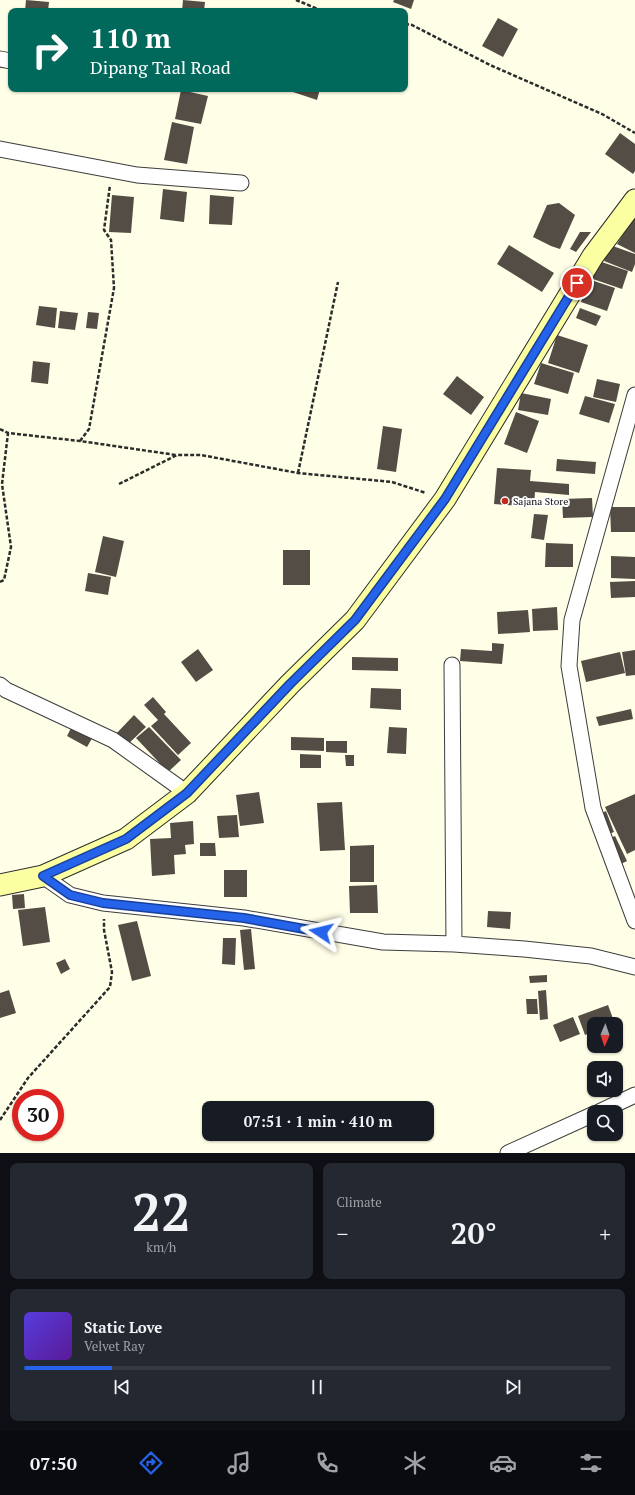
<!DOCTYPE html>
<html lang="en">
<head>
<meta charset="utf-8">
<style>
  body { margin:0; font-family:"PT Serif",serif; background:#242831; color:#f1f3f6; height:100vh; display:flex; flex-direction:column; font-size:15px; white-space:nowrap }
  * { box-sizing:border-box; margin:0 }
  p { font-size:13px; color:#9ea1a6 }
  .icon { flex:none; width:22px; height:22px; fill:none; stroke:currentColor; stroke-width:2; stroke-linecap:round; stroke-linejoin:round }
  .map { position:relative; height:1153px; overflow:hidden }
  .details { display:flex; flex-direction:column; gap:10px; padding:10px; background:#0d0f14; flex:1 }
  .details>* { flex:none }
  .top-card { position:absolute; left:8px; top:8px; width:400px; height:84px; border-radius:8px; box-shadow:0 1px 3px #0004; background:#00695c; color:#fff; overflow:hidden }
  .needle { width:26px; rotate:182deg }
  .controls { position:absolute; left:587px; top:1017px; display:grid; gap:8px }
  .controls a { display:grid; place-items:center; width:36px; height:36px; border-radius:8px; background:#171b24; box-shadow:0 1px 3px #0004; font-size:20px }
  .speed { position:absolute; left:12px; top:1089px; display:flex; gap:8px; font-size:20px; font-weight:700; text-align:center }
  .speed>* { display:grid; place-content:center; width:52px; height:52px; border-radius:50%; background:#171b24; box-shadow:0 1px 3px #0004; line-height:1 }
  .speed .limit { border:6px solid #d22; background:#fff; color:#111 }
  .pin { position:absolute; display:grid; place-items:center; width:34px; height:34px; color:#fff; margin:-17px; border:2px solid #fff; border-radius:50%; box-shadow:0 1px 4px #0007 }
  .me { position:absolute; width:44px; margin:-22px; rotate:280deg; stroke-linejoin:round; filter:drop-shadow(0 0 3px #0008) }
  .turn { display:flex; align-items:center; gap:14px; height:84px; padding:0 16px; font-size:18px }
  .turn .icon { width:52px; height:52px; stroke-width:2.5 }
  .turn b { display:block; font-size:28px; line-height:34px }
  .big { font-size:30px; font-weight:700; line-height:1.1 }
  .details .widget { flex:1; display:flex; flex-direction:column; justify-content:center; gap:6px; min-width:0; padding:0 14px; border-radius:8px; background:#242831 }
  .details .dial { align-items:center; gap:0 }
  .dial b { font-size:52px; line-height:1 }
  .song { display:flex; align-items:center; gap:12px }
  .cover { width:48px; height:48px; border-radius:6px; background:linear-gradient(135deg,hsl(250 70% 55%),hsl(270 70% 35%)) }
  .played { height:4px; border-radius:2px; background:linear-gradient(90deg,#2563eb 15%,#363941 15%) }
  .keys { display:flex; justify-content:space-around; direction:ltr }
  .heat { display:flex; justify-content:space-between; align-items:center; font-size:22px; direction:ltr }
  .details .tiles { flex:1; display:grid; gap:10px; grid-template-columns:1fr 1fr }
  .widget:last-child { grid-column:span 2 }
  .trip { position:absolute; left:202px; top:1101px; width:232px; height:40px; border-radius:8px; background:#171b24; box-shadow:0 1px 3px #0004; font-weight:700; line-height:40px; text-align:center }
  .menu { display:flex; height:64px; justify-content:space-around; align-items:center; background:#090b0e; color:#9ea1a6 }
  .menu .icon { width:28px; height:28px }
  .menu .current { color:#2563eb }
  .menu b { font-size:18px; color:#f1f3f6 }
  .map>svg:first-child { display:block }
  .building { fill:#534d45 }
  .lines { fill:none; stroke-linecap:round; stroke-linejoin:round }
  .street-casing { stroke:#3d3d3d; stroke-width:17 }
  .secondary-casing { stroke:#2c2c2c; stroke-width:23 }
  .path { stroke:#2c2c2c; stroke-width:2.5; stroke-dasharray:4 2; stroke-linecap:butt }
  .street { stroke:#fff; stroke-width:15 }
  .secondary { stroke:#fcffa1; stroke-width:21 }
  .route-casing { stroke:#184099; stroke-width:10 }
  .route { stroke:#2563eb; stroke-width:7 }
  .poi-dot { fill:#c22a19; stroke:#fff; stroke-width:1.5 }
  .labels { text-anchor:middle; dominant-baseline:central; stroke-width:4; stroke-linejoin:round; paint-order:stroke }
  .poi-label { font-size:10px; fill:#0a0a0a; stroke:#fff; text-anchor:start }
</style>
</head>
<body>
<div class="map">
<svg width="635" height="1153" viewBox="0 0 635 1153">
  <rect width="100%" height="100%" fill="#fffee6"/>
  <!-- building -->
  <path class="building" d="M26,0L49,2L48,11H25Z
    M183,0L205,2L204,11H182Z
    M394,0H414L411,9L393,2Z
    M498,18L518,29L503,57L482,46Z
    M284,89H320L317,100Z
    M181,90L208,96L201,124L175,119Z
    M172,122L194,127L187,164L164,160Z
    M620,133L635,144V171L633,174L605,154Z
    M163,189L187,192L184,222L160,219Z
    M112,195L134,197L131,233L109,232Z
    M210,195L234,197L232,225L209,224Z
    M559,203L575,215L560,249L551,246L533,237L547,205Z
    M635,215V253L617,244Z
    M580,232H591L576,252L570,249Z
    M509,245L554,273L542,292L497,264Z
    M610,245L635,254V264L632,272L604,261Z
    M596,260L628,271L622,289L590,278Z
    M588,279L615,288L607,311L581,302Z
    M39,306L57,308L55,328L36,325Z
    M580,308L601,316L596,326L576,318Z
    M60,311L78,313L75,330L58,328Z
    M88,312L99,313L97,329L86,328Z
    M557,335L588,345L579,373L548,363Z
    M33,361L50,363L48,384L31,382Z
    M541,363L574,373L568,394L534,384Z
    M457,376L484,397L471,415L443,394Z
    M597,379L620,384L616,402L593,397Z
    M521,393L551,399L548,415L518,410Z
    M585,396L615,404L609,423L579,414Z
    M516,412L539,421L527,453L504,444Z
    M383,426L402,429L396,472L377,469Z
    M557,459L596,462L595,474L556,471Z
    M497,468L531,470L530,481L569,484V495L535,492L534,507L494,504Z
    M592,498L593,517L563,518L562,499Z
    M610,507H635V532H611Z
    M534,514L548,515L544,540L531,538Z
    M103,536L124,541L116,577L95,572Z
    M546,543L573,544V567H545Z
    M283,550H310V585H283Z
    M611,556L635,557V579L611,578Z
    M88,573L111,577L108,595L85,591Z
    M635,581V597L611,598L610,582Z
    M557,607L558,630L533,631L532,609Z
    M528,610L530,632L498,634L497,612Z
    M492,643L504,644L502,664L460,661L461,649L492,651Z
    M198,649L213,670L196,682L181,662Z
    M635,650V675L626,676L622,652Z
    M620,652L625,673L586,682L581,661Z
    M352,657L398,658V671L352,670Z
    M371,688L401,689V710L370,708Z
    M153,697L166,712L164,714L191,743L178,755L151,726L158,720L144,705Z
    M631,709L633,719L599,726L596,717Z
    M134,715L146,727L125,747L114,736Z
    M73,724L94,735L87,747L67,736Z
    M149,727L181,760L168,772L136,738Z
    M389,727L407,728L406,754L387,753Z
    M291,737L324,738V751L291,750Z
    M326,741H347V753L326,752Z
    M300,754L321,755V768H300Z
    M345,755H354V766H346Z
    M259,792L264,823L240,826L236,795Z
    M635,794V850L627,854L605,807Z
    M342,802L345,850L320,851L317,803Z
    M606,811L614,832L606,835L598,815Z
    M237,815L239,837L219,838L217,816Z
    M193,821L194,844L185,845L186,854L174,855L175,874L152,876L150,839L171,838L170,823Z
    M615,836L627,861L619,865L608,839Z
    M200,843H215L216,856H200Z
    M374,845V882H350V846Z
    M224,870H247V897H224Z
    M377,885L378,913H350L349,886Z
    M24,894L25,908L13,909L12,895Z
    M45,907L50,942L23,946L18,910Z
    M488,911L511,912L510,929L487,927Z
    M137,921L151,976L132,981L118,925Z
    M251,929L255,969L244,970L240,930Z
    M223,938H236L235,965L222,964Z
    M65,959L70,969L61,974L56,963Z
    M547,975V982L530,983L529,976Z
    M9,990L16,1013L0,1018V993Z
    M546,990L548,1019L540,1020L538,991Z
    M526,999H537L538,1014H527Z
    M608,1005L615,1024H594V1031L585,1035L578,1016Z
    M573,1017L580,1034L560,1042L553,1025Z"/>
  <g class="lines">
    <defs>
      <path id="street" d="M0,59L11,61
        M0,149L137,175L241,183
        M635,395L572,620L569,666L593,808L635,921
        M452,665L454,944
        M0,685L6,690L113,740L187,793
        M43,876L70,895L103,903L244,918L383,942L454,944L524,949L591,956L635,967
        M599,1112L635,1095
        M508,1153L594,1114"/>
      <path id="secondary" d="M0,885L43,876L126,839L187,793L290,684L355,620L445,499L593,256L635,200"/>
    </defs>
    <!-- street casing -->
    <use href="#street" class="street-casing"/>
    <!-- secondary casing -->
    <use href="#secondary" class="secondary-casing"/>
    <!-- path -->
    <path class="path" d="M296,0L323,11
      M405,24L412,25L490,65L602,114L635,133
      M0,429L8,433L80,441L176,455
      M80,441L89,429L114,288L111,240L104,230L110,185
      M298,473L338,282
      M119,484L177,455H201L298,473L392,482L426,493
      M0,582L4,580L11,547L2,484L8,433
      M0,1120L28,1078L110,987L112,972L104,930V919"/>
    <!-- street -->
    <use href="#street" class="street"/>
    <!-- secondary -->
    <use href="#secondary" class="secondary"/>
  </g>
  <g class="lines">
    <defs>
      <path id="route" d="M321,932L244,918L103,903L70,895L43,876L126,839L187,793L290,684L355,620L445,499L577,283"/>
    </defs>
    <!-- route casing -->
    <use href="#route" class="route-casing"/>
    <!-- route -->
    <use href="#route" class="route"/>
  </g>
  <!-- markers -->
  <circle class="poi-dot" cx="505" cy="501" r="4"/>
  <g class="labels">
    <!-- poi labels -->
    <g class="poi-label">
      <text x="513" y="501">Sajana Store</text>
    </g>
  </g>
</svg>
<div class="controls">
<a><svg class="needle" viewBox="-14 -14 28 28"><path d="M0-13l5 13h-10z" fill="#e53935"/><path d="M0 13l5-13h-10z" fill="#9ea1a6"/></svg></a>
<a><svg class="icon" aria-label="sound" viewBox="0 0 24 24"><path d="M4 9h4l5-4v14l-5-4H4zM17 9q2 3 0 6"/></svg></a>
<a><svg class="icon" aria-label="search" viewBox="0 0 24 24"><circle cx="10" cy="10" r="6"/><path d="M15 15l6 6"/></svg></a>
</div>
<div class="speed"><div class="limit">30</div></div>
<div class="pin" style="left:577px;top:283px;background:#d93025"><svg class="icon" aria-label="arrive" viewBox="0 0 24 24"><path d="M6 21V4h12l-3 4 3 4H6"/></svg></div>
<svg class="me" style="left:321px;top:932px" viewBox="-20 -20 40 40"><path d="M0-17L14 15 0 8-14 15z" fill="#2563eb" stroke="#fff" stroke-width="4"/></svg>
<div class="trip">07:51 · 1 min · 410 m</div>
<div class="top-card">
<div class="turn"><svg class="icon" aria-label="right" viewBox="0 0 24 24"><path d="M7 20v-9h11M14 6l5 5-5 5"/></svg><div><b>110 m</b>Dipang Taal Road</div></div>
</div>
</div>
<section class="details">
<div class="tiles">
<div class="widget dial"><b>22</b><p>km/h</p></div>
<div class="widget"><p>Climate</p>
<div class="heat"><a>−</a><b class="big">20°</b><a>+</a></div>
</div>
<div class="widget">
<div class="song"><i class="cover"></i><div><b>Static Love</b><p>Velvet Ray</p></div></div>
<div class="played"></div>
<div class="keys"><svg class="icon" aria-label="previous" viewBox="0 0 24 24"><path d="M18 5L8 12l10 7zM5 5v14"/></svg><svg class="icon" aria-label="pause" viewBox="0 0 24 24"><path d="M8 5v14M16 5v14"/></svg><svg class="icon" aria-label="next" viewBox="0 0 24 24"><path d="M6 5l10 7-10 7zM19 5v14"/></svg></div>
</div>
</div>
</section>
<nav class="menu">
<b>07:50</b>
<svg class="icon current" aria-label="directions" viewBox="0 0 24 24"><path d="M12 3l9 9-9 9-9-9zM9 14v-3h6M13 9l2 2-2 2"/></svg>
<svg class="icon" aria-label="music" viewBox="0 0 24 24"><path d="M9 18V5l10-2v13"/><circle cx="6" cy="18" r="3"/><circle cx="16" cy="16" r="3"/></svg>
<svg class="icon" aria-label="phone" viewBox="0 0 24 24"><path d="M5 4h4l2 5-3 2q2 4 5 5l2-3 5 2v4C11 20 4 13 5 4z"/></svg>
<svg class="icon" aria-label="climate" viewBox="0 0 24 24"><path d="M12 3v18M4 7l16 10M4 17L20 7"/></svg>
<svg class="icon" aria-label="car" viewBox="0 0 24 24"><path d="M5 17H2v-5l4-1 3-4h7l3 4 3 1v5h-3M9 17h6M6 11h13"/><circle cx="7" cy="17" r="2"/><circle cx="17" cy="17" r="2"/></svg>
<svg class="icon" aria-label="filters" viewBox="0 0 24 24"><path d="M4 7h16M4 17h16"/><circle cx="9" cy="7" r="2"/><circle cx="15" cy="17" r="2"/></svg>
</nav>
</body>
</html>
